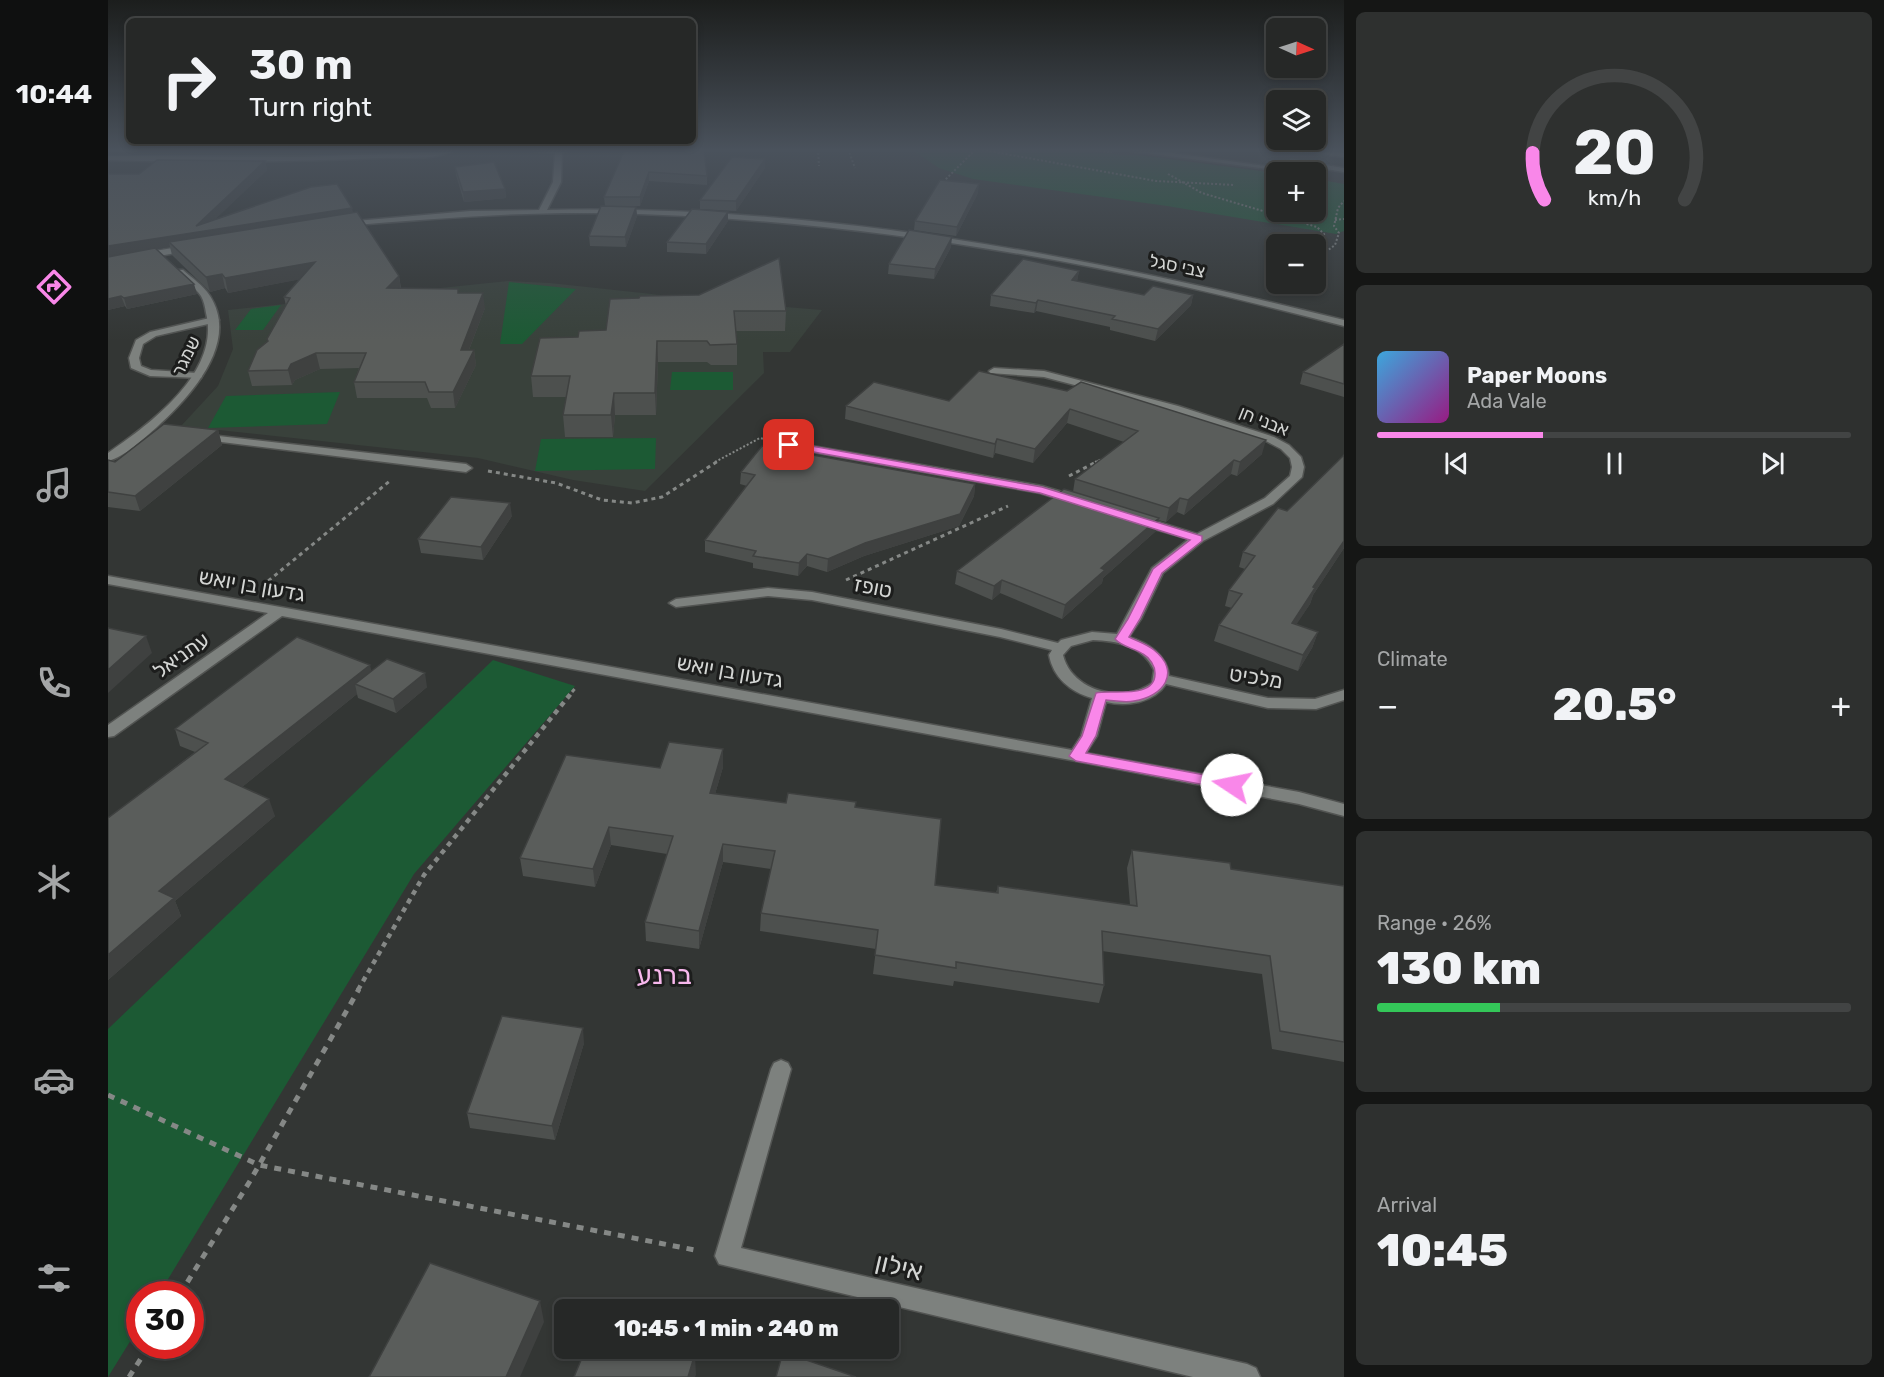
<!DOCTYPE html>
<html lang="en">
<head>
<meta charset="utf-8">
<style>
  body { margin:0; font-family:Rubik,"Noto Sans Hebrew",sans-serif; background:#2e302f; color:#f1f3f6; height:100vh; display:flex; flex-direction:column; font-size:22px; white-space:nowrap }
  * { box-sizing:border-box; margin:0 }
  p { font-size:20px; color:#a4a6a7 }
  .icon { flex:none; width:33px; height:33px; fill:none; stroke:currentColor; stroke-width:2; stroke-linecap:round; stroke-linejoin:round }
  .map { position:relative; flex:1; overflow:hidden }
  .details { display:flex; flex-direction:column; gap:12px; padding:12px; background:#151615; width:540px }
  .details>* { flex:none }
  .banner { position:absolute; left:18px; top:18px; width:570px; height:126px; border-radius:9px; box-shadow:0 3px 9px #0003,0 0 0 2px #424444; background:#262827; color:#f1f3f6; overflow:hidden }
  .needle { width:39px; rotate:93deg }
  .controls { position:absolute; left:1158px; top:18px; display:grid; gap:12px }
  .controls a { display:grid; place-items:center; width:60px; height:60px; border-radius:9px; background:#262827; box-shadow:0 3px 9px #0003,0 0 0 2px #424444; font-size:30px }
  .speed { position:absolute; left:18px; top:1281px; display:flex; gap:12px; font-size:30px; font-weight:700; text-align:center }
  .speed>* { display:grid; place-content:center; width:78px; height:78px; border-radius:50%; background:#262827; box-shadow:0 3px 9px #0003,0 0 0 2px #424444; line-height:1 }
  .speed .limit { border:9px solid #d22; background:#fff; color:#111 }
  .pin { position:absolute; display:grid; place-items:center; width:51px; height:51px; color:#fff; margin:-26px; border-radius:12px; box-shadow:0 3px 9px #0006 }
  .me { position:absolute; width:66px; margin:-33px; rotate:281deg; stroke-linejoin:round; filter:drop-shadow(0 0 4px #0008) }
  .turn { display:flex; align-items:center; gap:21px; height:126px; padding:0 24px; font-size:27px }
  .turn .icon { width:78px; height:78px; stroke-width:2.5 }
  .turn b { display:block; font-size:42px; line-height:51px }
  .big { font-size:45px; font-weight:800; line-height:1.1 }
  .details .tile { flex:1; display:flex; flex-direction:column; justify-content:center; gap:9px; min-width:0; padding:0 21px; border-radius:9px; background:#2e302f }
  .details .dial { align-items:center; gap:0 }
  .dial svg { height:156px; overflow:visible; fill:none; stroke:#424444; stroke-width:7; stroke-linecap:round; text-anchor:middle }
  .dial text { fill:#f1f3f6; stroke:none }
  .song { display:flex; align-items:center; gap:18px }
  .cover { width:72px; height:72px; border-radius:9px; background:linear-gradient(135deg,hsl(200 70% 55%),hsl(310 70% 35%)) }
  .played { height:6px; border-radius:3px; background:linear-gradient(90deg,#f987e9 35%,#424444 35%) }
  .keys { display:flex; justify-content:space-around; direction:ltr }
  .heat { display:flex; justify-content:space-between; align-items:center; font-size:33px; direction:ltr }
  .charge { height:9px; border-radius:4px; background:linear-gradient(90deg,#34c759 26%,#424444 0) }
  .trip { position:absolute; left:446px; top:1299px; width:345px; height:60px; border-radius:9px; background:#262827; box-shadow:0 3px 9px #0003,0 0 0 2px #424444; font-weight:800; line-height:60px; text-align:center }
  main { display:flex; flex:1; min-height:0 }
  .dock { display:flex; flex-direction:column; width:108px; justify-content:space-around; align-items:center; background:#0f1010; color:#a4a6a7 }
  .dock .icon { width:42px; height:42px }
  .dock .selected { color:#f987e9 }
  .dock b { font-size:27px; color:#f1f3f6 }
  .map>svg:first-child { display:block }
  .built { fill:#39413b }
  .green { fill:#1c5a34 }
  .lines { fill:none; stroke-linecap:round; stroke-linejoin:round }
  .lane-casing { stroke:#525452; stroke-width:3 }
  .street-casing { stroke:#525452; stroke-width:3 }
  .secondary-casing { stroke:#525452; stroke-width:3 }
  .path-far3 { stroke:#858886; stroke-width:2; stroke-dasharray:2 2; stroke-linecap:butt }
  .path-far2 { stroke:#858886; stroke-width:3; stroke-dasharray:4 4; stroke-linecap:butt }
  .path-far1 { stroke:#858886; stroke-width:4.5; stroke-dasharray:5 5; stroke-linecap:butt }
  .path { stroke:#858886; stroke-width:5; stroke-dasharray:7 7; stroke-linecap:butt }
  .lane { fill:#7d817e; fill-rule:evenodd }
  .street { fill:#7d817e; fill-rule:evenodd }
  .secondary { fill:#7d817e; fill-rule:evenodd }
  .wall { fill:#4d504e }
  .shaded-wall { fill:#3f4140 }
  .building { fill:#5a5d5b; stroke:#3f4140; stroke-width:1.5 }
  .route { fill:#f987e9; stroke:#a25897; stroke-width:1.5 }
  .labels { text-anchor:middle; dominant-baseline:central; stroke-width:6; stroke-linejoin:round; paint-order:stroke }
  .far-street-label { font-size:18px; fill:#d3d5d3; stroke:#1c1d1c }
  .street-label { font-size:21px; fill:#d3d5d3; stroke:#1c1d1c }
  .near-street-label { font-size:26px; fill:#d3d5d3; stroke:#1c1d1c }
  .near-neighbourhood-label { font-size:27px; fill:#f7b7ec; stroke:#1c1d1c }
</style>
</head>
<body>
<main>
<nav class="dock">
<b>10:44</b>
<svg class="icon selected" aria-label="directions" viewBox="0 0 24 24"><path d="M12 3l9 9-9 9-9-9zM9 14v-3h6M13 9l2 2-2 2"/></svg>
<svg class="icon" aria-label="music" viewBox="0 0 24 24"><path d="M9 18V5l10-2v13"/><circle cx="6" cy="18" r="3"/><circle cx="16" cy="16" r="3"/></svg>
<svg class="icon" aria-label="phone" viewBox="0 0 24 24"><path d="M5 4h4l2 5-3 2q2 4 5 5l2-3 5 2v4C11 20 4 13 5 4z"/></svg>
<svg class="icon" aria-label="climate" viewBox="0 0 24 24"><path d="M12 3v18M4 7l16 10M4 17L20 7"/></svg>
<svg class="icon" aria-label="car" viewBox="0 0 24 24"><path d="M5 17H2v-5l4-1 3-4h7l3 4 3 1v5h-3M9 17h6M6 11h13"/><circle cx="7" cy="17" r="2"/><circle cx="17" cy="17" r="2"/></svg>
<svg class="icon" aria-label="filters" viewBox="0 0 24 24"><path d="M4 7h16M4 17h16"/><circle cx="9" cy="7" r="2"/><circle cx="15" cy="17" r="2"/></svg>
</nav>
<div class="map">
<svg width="1236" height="1377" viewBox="0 0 1236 1377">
  <rect width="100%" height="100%" fill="#333634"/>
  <!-- built -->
  <path class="built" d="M400,281L442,283L553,295H596L632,303L714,310L682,352H655L656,373L537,491L465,480L370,458L73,426L110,386L125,349L120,310Z"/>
  <!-- green -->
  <path class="green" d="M803,149H929L1038,156L1168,173V212H1208V179L1236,184V231L1228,234L1059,206L865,179L831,168Z
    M401,282L468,289L414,344H392Z
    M173,305L155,330H127L143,309Z
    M564,372H625V390H562Z
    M232,392L219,424L100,428L118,396Z
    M548,438L547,469L427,471L433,439Z
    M385,660L467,686L306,874L51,1294H32L31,1327L0,1377V1029Z"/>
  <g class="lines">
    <defs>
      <path id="lane" d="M339,149H349C329,161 296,157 272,158C181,162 91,163 0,160V156L195,157L304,153Z
        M1183,149L1236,153V157L1186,151Z
        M106,317L111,320L109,322L48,336L35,344L31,358L33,366L43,370L89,373L94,376L93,378L42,376L23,368L21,358L28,340L42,332Z
        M93,434L358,464L364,468L358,472L89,439V435Z"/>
      <path id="street" d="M69,270H75C84,278 95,285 102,296C132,343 82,397 49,427C36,438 17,457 0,461V453C42,424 113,372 98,313C97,307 96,301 93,296C87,287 77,281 69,274Z
        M886,368L936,371L1070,406L1166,437L1181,445L1193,457L1196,467L1194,477L1165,504L1095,541L1055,573L1033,619L1021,637C1040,643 1059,655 1061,676L1160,698L1207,699L1236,690V700L1208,709L1160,708L1058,684C1046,703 1018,707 998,702L989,736L978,753L1191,792L1236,804V816L1191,804L968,761L174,616L6,736L0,737V725L160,613L0,584V576L964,750L973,736L984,698C962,692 945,677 941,655L944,650L892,637L704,600L660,596L568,607L561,603L568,599L660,588L704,592L893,629L950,643L953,640L984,632L1009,634L1044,568L1081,539L1026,523L1024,520L1026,517H1034L1089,534L1157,498L1182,476L1184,467L1182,458L1173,449L1158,441L1062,410L936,377L882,373L881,371ZM985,640C1008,641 1035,645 1046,670L1044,683C1016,704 964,692 955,655L963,646Z
        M681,442L934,486L971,497L973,500L967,504L932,493L677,447V443Z
        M673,1060L680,1063L683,1069L633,1248L1139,1364L1148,1368L1152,1377H1085L611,1264L607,1256L663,1069L666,1063Z"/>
      <path id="secondary" d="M421,149H467L454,152L453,182L439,210C709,204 975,255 1236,320V326C1154,305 1072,284 989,268C824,236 657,216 490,213C405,212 320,219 236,226L232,224L236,222L362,211L431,210L445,182L447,153L424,151Z
        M1019,149H1036L1200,172H1183L1022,151Z
        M1183,160L1236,168V172L1181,163Z
        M82,245L86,248L85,250L0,265V259Z"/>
    </defs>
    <!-- lane casing -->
    <use href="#lane" class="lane-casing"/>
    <!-- street casing -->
    <use href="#street" class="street-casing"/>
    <!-- secondary casing -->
    <use href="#secondary" class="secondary-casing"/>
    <!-- path-far3 -->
    <path class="path-far3" d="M710,149L711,166
      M740,149L747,168
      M870,149L1048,181L1127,185
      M963,149L1004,152
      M1060,174L1094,193L1209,227L1216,234L1217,242L1208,247
      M835,182L868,149
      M1227,220L1236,219
      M1208,259L1227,245L1231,233L1226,226L1230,208L1236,201
      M607,462L652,438L660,440
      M987,462L994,459"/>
    <!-- path-far2 -->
    <path class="path-far2" d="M380,471L448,483L494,500L524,503L554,497L610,461
      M961,476L990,461
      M738,580L900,506
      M154,586L283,480
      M464,692L469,686"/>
    <!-- path-far1 -->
    <path class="path-far1" d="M250,990L316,875L465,691"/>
    <!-- path -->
    <path class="path" d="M0,1095L151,1165L592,1251
      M72,1294L142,1181L251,989
      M21,1377L41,1346"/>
    <!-- lane -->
    <use href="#lane" class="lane"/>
    <!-- street -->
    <use href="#street" class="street"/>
    <!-- secondary -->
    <use href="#secondary" class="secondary"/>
  </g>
  <!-- wall -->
  <path class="wall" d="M517,149L599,176V185L541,181L532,206H501L528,207L529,216L518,247L482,246L481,236L497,206L496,197Z
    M157,161L159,170L107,219L245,213L291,276L293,288L351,293L377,308L361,350H366L368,365L347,408H323L319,398H249L246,382L251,368L212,369L187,380L184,385L144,386L140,371L159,342V339L178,306L176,297L192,279L120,293L117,288L102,292L64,255L62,247L48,249L89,294L19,309L17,306L0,310V174H31Z
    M347,167L397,189L398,198L356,202L348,175Z
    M657,168L628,211L592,209V200Z
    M870,193L848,236L806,230L807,221Z
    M620,221L598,254L559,252V242Z
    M843,247L826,279L780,274L781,264Z
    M971,271L969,281L1036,295H1085L1083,305L1047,341L1002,330V327L928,311L926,313L882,306L883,295Z
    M502,299L678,311L677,331H628L629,344V365H603L599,362H550L548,415H507L505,437H457L455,415L458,397H425L423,376L470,337L498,330Z
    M1236,344V397L1192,384L1195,372Z
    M871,371L1154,454L1129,476L1123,474L1076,515L1069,512L1058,522L1050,520L1048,531L995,578L994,583L954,619L892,593L884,600L847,584L849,571L965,492L967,479L1016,442L959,423L925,463L887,453L885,458L737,419L738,406L841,401Z
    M110,430L114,445L32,511L0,507V460L7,462Z
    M1236,455V548L1205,595L1202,604L1188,624L1210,632L1204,648L1190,671L1106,641L1111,625L1124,608L1117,606L1121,590L1137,569L1131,567L1135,552L1179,511Z
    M633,472L867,484L866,496L851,526L756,556L719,572L699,566L690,576L645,568V563L597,552V540L639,486L632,484Z
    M404,516L375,560L313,553L310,539Z
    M264,671L319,687L288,713L250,698L249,694L134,787L167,816L67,901L73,916L0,980V818L87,752L72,746L67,729Z
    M615,749V767L607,794L678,803L748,807L827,885L888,893L890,886L1022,905L1019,868L1024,850L1123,869L1236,886V1062L1164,1049L1154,974L994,951L996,985L991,1003L846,981L845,986L765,974L768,949L652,931L653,913L663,869L615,862L591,949L538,941L537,922L559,854L503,845L487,887L415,876L412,858L552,768Z
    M476,1043L447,1140L362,1128L359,1113Z"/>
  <!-- shaded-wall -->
  <path class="shaded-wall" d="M657,159V168L628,211V201Z
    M157,161L159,170L95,231L244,208L246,217L61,242L62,247L0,257V246L88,226Z
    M541,172V181L532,206V197Z
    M871,184L870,193L848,236L849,227Z
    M397,189L398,198L356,202L355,192Z
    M528,207L529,216L518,247L517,237Z
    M620,212V221L598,254V244Z
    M844,237L843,247L826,279L827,269Z
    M207,262L210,276L120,293L117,278Z
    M971,271L969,281L964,280Z
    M114,274L117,288L102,292L98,277Z
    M291,276L293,290L279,288Z
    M86,284L89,294L19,309L16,298Z
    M375,293L377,308L355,365L353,350Z
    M1085,295L1083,305L1047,341L1050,329Z
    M13,296L17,306L0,310V299Z
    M930,300L928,311L926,313L928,303Z
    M549,341L550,362L548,415L547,393Z
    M366,350L368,365L347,408L345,392Z
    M208,353L212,369L187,380L184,385L180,370L183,364Z
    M506,393L507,415L505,437L503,415Z
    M962,409L959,423L925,463L927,449Z
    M110,430L114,445L32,511L27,496Z
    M889,439L887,453L885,458L887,444Z
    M1158,440L1154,454L1129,476L1132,462Z
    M1126,460L1123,474L1076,515L1080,500Z
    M867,484L866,496L851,526L756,556L719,572L720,559Z
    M1072,498L1069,512L1058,522L1061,508Z
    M402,503L404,516L375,560L373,547Z
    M1051,518L1048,531L995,578L994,583L954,619L957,605L993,568Z
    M1236,541V548L1205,595L1202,604L1179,639L1184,623L1205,587Z
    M699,554V566L690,576L691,563Z
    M894,580L892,593L884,600L886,586Z
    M1210,632L1204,648L1190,671L1195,655Z
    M38,636L44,653L0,693V670Z
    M262,665L266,681L247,684L249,694L123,796L117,779Z
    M317,673L319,687L288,713L285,699Z
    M615,749V767L602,811V793Z
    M161,799L167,816L67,901L73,916L0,980V955L51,891Z
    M501,827L503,845L487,887L485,869Z
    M615,844V862L591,949V931Z
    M475,1028L476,1043L447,1140L444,1126Z
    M432,1301L436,1322L412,1377H398Z
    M587,1354L588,1375L587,1377H580Z"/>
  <!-- building -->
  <path class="building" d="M517,149H596L599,176L541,172L532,197H496Z
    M624,157L657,159L628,201L592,200Z
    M49,160L157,161L88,226L203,187L229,184L244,208L0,246V174H31Z
    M386,162L397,189L355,192L347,167Z
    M832,180L871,184L849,227L807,221Z
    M493,206L528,207L517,237L481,236Z
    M584,209L620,212L598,244L559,242Z
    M249,212L291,276L279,288L350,289V293H375L353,350H366L345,392H321L317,382H246L258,353H208L183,364L180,370L140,371L149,350L160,341L159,339L182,298L176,297L207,262L117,278L114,274L98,277L61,242Z
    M801,230L844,237L827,269L781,264Z
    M47,248L86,284L16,298L13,296L0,299V257Z
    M671,258L678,311H626L629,344L602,345L599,341H549L547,393H506L503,415H455L462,376H423L432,338L470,337L471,331L498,330L502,299L531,298L532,296L591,295Z
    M915,259L971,271L964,280L1036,295L1045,286L1085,295L1050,329L1004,319L1007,316L930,300L928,303L883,295Z
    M1236,344V384L1195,372Z
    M871,371L959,391L973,382L1158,440L1132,462L1126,460L1080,500L1072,498L1061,508L967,479L1030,431L962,409L927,449L889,439L887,444L738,406L766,382L841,401Z
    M56,424L110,430L27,496L0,492V460L7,462Z
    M654,446L867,484L852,514L757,543L720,559L699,554L691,563L645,556L648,551L597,540L647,475L633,472Z
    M1236,455V541L1205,587L1207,588L1184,623L1210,632L1195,655L1111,625L1134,594L1121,590L1147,556L1135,552L1170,508L1179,511Z
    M956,489L1051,518L993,568L997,570L957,605L894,580L886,586L849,571Z
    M343,497L402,503L373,547L310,539Z
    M0,628L38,636L0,670Z
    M189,637L262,665L117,779L161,799L51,891L66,898L0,955V818L100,743L67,729Z
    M279,659L317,673L285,699L247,684Z
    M561,742L615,749L602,793L678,803L680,793L748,802L747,807L833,819L827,885L890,893V886L1029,906L1024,850L1122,863L1123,869L1236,886V1042L1172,1031L1162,956L994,931L996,985L848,962V968L767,955L770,930L653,913L667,851L615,844L591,931L537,922L565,836L501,827L485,869L412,858L458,755L552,768Z
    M394,1016L475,1028L444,1126L359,1113Z
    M322,1263L432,1301L398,1377H261Z
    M478,1348H571L587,1354L580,1377H466Z
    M675,1352L748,1377H668Z"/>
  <!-- sky -->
  <linearGradient id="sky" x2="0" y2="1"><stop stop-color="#1c1e1d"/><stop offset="0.44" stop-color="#4a525c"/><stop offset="1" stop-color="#4a525c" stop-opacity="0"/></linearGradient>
  <rect width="1236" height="341" fill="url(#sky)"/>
  <!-- route -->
  <path class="route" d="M681,442L934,487L1094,536V541L1054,573L1032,619L1021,637C1029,641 1039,644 1046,650C1074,672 1055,697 1026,701C1018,703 1007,701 998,700L988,736L978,753L1124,780L1132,785L1129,789L1124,790L968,761L961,756L974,736L988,693C1002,689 1048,700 1047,673C1047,666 1042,658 1035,654C1026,648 1014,647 1007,639L1020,619L1045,569L1082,540L932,493L678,447L676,445Z"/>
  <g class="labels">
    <!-- far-street labels -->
    <g class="far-street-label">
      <text transform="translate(1069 266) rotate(12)">צבי סגל</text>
      <text transform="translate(78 356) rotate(-64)">שמגר</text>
      <text transform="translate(1156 421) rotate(22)">אבני חן</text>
    </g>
    <!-- street labels -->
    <g class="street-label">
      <text transform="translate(144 585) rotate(10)">גדעון בן יואש</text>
      <text transform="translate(765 587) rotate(11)">טופז</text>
      <text transform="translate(73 655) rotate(-35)">עתניאל</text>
      <text transform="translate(622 671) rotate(10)">גדעון בן יואש</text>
      <text transform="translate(1148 677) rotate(9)">מלכיט</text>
    </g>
    <!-- near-street labels -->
    <g class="near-street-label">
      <text transform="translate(791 1267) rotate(13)">אילון</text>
    </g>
    <!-- near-neighbourhood labels -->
    <g class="near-neighbourhood-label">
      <text x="556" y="975">ברנע</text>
    </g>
  </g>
</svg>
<div class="controls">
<a><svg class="needle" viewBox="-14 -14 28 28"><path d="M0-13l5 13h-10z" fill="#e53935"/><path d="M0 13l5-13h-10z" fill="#a4a6a7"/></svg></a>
<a><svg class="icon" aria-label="layers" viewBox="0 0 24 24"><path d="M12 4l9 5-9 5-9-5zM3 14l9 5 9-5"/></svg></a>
<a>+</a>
<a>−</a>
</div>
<div class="speed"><div class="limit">30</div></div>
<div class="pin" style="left:681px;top:445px;background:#d93025"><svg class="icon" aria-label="arrive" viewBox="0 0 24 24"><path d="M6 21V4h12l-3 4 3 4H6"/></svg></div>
<svg class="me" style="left:1124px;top:785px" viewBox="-20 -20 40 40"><circle r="19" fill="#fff"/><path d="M0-13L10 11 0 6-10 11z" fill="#f987e9"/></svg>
<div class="trip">10:45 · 1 min · 240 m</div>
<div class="banner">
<div class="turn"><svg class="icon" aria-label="right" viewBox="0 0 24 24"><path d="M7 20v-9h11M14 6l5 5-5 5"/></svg><div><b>30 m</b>Turn right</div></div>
</div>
</div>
<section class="details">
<div class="tile dial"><svg viewBox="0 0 100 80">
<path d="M14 69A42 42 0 1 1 86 69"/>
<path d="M14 69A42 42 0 0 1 8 45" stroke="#f987e9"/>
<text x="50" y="56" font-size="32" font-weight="700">20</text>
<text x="50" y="72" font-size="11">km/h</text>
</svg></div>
<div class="tile">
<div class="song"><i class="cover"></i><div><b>Paper Moons</b><p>Ada Vale</p></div></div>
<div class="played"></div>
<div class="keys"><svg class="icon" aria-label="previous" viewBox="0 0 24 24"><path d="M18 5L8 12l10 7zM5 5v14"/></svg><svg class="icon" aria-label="pause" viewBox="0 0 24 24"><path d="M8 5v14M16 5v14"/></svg><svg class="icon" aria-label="next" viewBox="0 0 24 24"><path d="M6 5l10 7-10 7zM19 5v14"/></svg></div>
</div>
<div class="tile"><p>Climate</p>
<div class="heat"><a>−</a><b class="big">20.5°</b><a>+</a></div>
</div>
<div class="tile"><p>Range · 26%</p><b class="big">130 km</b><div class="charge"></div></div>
<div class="tile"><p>Arrival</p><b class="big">10:45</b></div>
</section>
</main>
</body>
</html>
